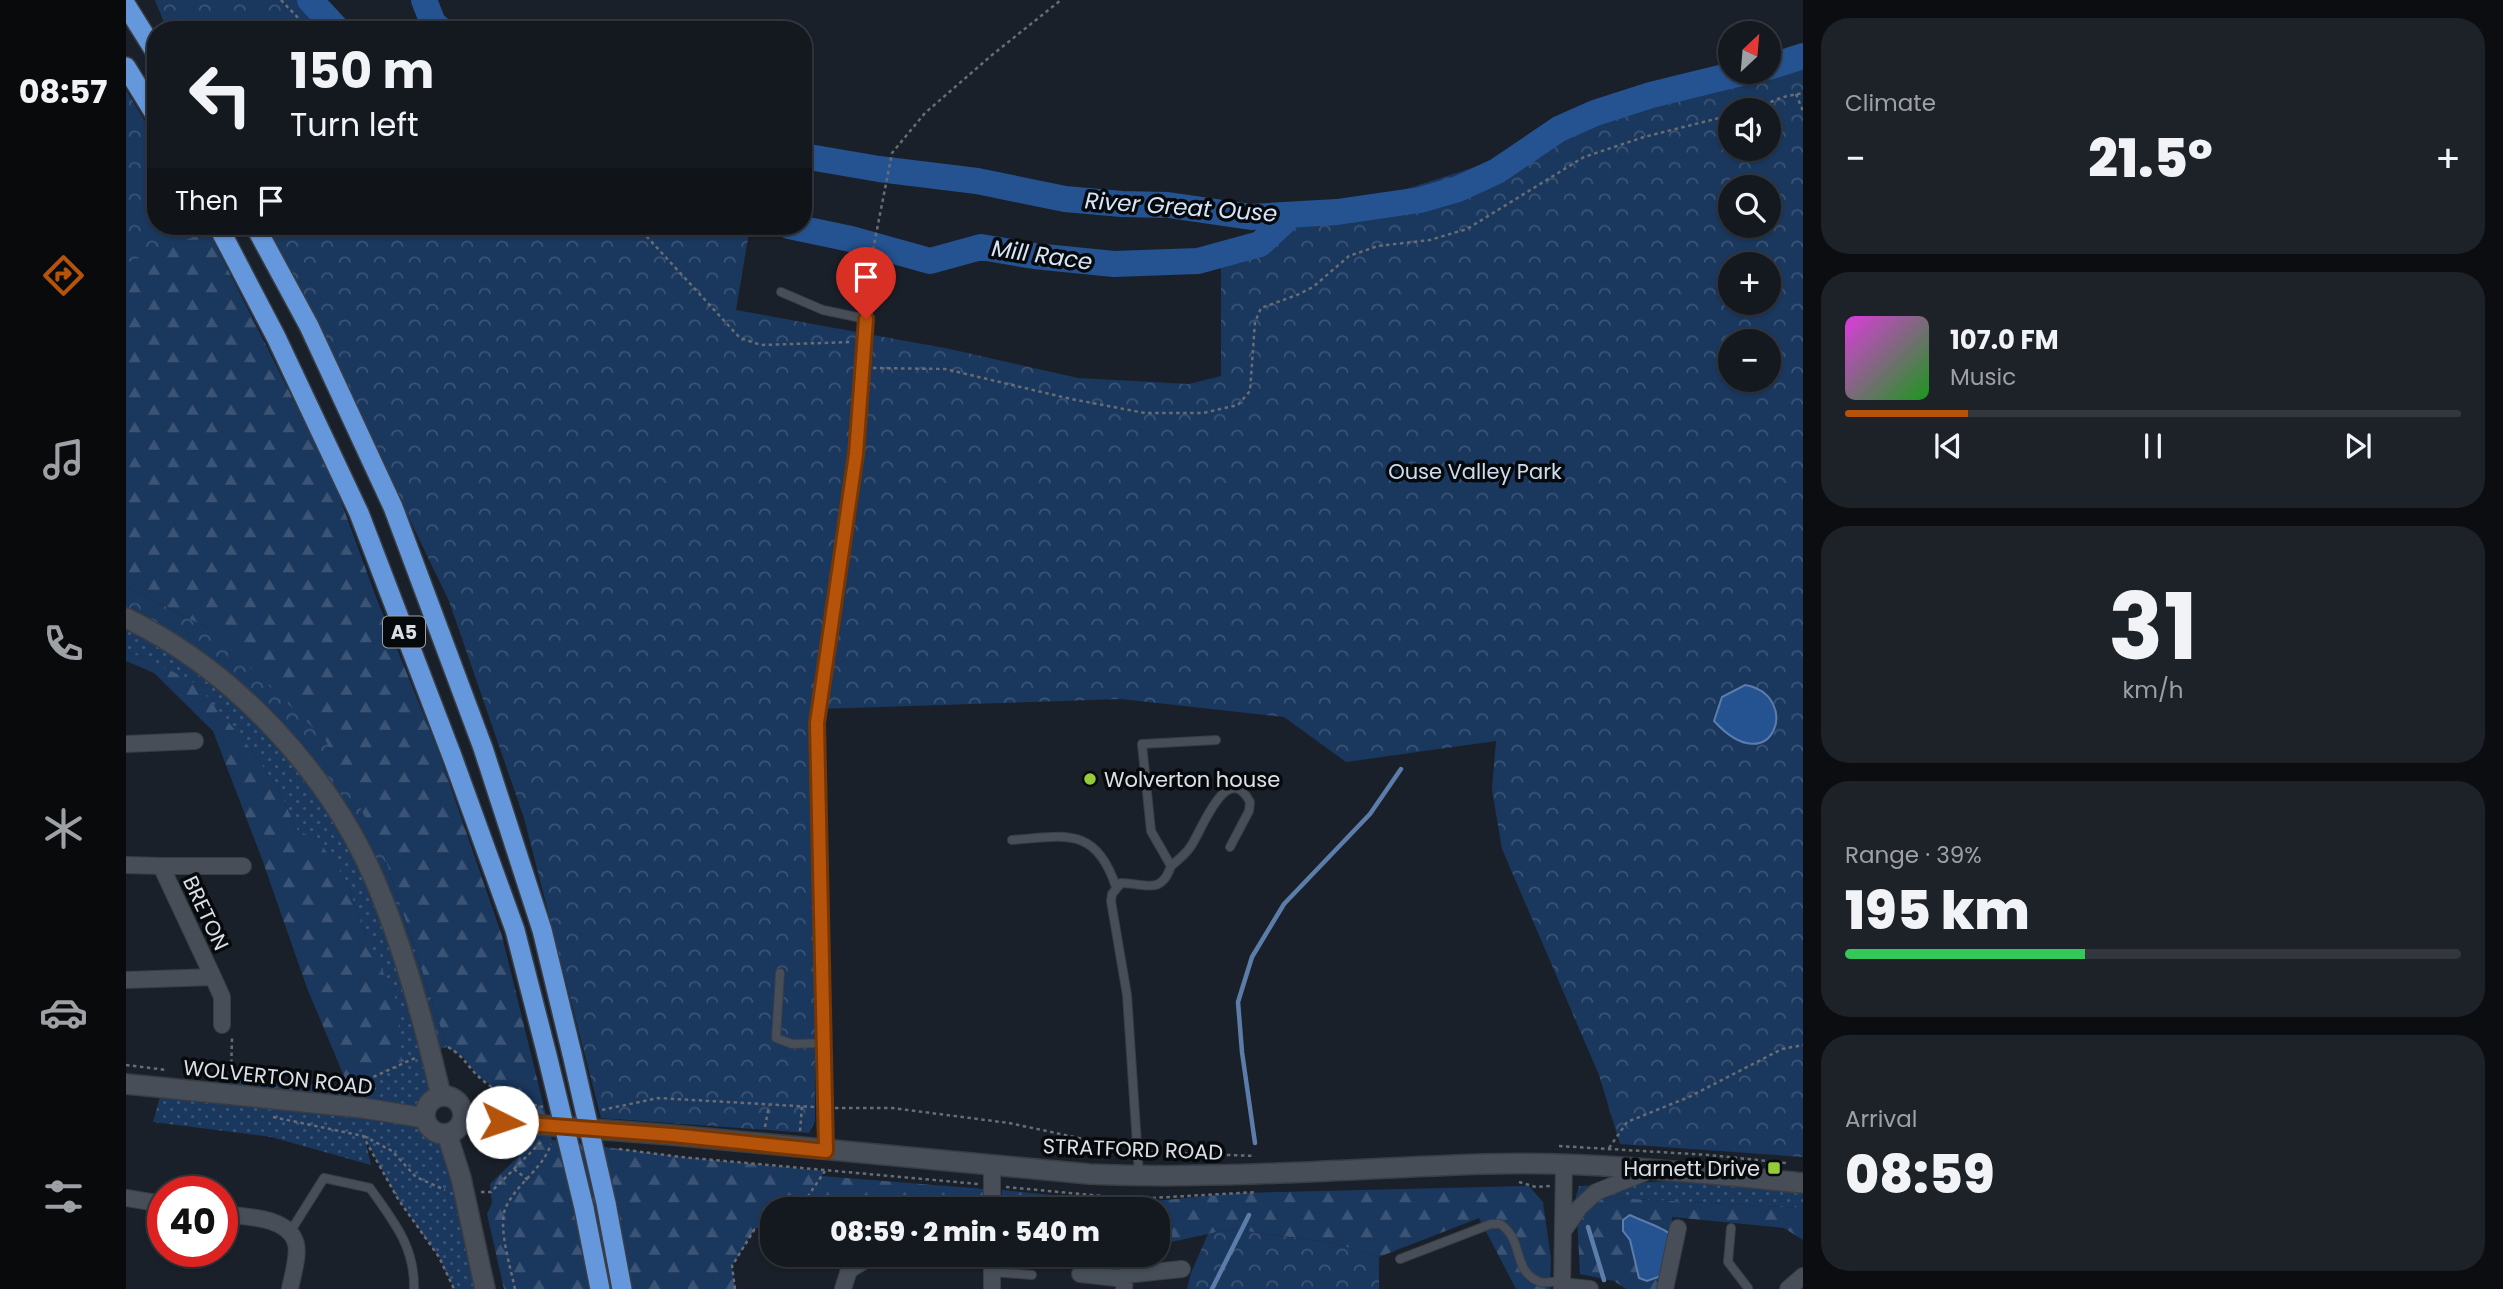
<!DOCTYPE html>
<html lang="en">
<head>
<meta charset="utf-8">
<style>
  body { margin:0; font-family:Poppins,sans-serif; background:#1d2128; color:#f1f3f6; height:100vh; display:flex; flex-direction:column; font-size:26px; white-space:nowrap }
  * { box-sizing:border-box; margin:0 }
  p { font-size:23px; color:#9da0a4 }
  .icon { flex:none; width:38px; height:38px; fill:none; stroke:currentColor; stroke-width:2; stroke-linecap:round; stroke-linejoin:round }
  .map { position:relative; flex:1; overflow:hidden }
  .drawer { display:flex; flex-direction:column; gap:18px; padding:18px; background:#0b0d11; width:700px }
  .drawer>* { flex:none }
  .guide { position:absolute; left:21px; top:21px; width:665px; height:214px; border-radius:28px; box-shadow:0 2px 5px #0004,0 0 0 2px #33373d; background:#14181f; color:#f1f3f6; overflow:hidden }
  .needle { width:46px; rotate:26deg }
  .tools { position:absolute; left:1592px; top:21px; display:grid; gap:14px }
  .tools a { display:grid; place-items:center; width:63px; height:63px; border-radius:50%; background:#14181f; box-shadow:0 2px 5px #0004,0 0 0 2px #33373d; font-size:35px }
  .speed { position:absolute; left:21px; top:1176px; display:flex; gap:14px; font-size:35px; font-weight:700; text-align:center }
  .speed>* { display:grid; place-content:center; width:91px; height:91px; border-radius:50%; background:#14181f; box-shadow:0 2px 5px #0004,0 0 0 2px #33373d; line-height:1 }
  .speed .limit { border:10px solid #d22; background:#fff; color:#111 }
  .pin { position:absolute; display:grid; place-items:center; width:60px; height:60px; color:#fff; margin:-72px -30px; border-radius:50% 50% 50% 0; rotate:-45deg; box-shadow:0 0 7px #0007 }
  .pin .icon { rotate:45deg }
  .me { position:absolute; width:77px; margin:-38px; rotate:94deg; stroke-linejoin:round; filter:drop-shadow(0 0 5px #0008) }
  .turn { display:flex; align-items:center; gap:24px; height:147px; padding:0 28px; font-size:32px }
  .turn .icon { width:91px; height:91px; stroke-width:2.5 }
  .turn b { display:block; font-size:49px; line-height:60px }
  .then { display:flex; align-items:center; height:66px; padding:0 28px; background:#0003; gap:14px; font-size:26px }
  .big { font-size:52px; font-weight:800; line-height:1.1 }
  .drawer .card { flex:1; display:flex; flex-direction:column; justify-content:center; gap:10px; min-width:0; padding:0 24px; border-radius:28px; background:#1d2128 }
  .drawer .dial { align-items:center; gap:0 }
  .dial b { font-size:91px; line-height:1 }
  .song { display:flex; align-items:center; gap:21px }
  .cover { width:84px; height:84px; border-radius:10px; background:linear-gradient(135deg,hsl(300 70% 55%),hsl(120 70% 35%)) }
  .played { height:7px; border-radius:4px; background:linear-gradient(90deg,#b45309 20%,#33373d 20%) }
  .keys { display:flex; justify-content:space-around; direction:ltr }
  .heat { display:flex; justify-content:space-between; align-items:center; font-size:38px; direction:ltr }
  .charge { height:10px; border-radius:5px; background:linear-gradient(90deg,#34c759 39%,#33373d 0) }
  .trip { position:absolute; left:634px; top:1197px; width:410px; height:70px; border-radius:28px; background:#14181f; box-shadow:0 2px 5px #0004,0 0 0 2px #33373d; font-weight:800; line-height:70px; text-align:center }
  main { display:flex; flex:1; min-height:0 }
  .tab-bar { display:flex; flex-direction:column; width:126px; justify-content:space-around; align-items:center; background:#080a0c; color:#9da0a4 }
  .tab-bar .icon { width:49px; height:49px }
  .tab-bar .on { color:#b45309 }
  .tab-bar b { font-size:32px; color:#f1f3f6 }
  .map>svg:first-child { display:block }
  .grass { fill:url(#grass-dots) }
  .forest { fill:url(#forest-firs); fill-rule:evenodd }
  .park { fill:url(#park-crowns); fill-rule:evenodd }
  .water { fill:#255391; stroke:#5c7daa; stroke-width:2 }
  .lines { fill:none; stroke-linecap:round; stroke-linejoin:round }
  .stream { stroke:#5c7daa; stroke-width:4.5 }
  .river { stroke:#255391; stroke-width:26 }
  .service-casing { stroke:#393d44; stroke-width:10 }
  .minor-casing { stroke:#393d44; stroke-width:18 }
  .tertiary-casing { stroke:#393d44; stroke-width:22 }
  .trunk-casing { stroke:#393d44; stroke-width:22 }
  .path { stroke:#686d75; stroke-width:2.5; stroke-dasharray:3.5 3.5; stroke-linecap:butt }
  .service { stroke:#474e58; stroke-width:8 }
  .minor { stroke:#474e58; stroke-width:16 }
  .tertiary { stroke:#474e58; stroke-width:19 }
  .trunk { stroke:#6497db; stroke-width:19 }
  .trunk-bridge-casing { stroke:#393d44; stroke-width:22; stroke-linecap:butt }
  .trunk-bridge { stroke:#6497db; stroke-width:19 }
  .route-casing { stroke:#753606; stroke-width:18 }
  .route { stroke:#b45309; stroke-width:12 }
  .poi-dot { fill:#96cc3a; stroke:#070a0d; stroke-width:2.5 }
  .labels { text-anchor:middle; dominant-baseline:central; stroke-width:7; stroke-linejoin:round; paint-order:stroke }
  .shield { fill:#070a0d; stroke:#9ca0a5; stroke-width:2 }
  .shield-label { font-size:19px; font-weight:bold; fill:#dce0e6 }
  .park-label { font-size:21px; fill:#cfdcee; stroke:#070a0d }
  .poi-label { font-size:21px; fill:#dce0e6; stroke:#070a0d; text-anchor:start }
  .street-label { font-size:21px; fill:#dce0e6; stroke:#070a0d }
  .water-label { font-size:23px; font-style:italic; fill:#d8e5f8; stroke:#070a0d }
</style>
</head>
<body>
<main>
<nav class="tab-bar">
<b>08:57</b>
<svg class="icon on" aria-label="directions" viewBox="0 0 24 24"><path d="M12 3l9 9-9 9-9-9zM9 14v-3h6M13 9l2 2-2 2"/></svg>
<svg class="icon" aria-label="music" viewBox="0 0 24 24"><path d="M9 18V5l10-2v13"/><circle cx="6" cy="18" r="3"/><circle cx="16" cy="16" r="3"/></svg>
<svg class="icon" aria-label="phone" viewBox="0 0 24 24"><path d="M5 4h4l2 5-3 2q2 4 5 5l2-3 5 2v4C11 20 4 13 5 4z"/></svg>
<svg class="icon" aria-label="climate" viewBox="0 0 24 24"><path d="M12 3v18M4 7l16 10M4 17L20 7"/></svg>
<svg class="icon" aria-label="car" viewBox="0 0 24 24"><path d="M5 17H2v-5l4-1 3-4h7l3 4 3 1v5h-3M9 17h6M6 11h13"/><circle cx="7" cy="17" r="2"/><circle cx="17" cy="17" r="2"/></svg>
<svg class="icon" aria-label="filters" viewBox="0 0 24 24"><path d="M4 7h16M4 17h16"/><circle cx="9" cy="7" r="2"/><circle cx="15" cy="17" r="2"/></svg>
</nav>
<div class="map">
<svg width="1677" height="1289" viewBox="0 0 1677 1289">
  <defs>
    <pattern id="grass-dots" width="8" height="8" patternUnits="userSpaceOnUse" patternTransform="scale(1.75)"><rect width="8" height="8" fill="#1a375e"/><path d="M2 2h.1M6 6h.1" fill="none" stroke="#3b5475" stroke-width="1.8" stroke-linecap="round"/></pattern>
    <pattern id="forest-firs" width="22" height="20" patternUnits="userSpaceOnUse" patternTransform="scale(1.75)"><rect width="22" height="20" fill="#1a375e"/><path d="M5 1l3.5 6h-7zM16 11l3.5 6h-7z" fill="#3b5475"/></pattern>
    <pattern id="park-crowns" width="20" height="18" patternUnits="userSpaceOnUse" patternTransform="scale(1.75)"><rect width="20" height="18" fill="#1a375e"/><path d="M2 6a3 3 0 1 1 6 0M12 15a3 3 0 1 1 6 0" fill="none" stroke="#3b5475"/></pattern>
  </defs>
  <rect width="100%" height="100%" fill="#1a2029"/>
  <!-- grass -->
  <path class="grass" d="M0,618L62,654L168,752L247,877L308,1098C293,1112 299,1129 317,1134L359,1289H328L313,1257L272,1199L239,1139L245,1165L145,1137L27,1122L35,1093L110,1096L111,1078L224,1088L276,1063L242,940L219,879L193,842L171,830L152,788L123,747L22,659L0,652Z
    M1542,1181L1677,1191V1208L1450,1196L1453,1186Z"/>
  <!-- forest -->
  <path class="forest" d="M30,139V226H80L206,477L250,597L312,750L376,936L426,1140L555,1157L699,1171L696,1176L858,1189L857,1209H674L677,1203L665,1209H646V1220L628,1230L606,1266L609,1289H378L361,1214L366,1203L364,1184L396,1153L365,1085L353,1077L336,1056L321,1047L257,852L83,629L0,586V211Z
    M0,652L22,659L71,684L123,747L152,788L171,830L193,841L219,879L242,940L273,1006L276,1063L223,1088L181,988L136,859L87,731L28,673L0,661Z
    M1403,1186L1417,1202L1425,1259L1424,1289H1390L1353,1218L1253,1257L1207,1243L1105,1229L1031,1245V1209H875L876,1190L1008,1203L1112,1193Z
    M1450,1196L1677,1208V1240L1658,1228L1546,1217L1547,1231L1534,1289H1500L1488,1281L1454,1274ZM1504,1215L1526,1227H1537L1507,1257L1504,1240L1497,1231V1220Z"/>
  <!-- park -->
  <path class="park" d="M29,0H184L212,30H41Z
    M1677,44V1157L1494,1144L1473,1075L1376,849L1366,790L1370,741L1220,762L1158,717L995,699L692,709L696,1006L689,1055V1121L683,1133L475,1118L398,818L323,601L191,328L138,226H624L610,310L824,349L952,378L1063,384L1095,376V242L1132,236L1418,145L1607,72H1643V57ZM1605,110H1643V149H1605ZM1605,187H1643V226H1605ZM1605,264H1643V303H1605ZM1605,341H1643V380H1605Z
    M0,90L30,139V226H80L83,231L0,263Z
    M0,586L83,629L199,739L257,852L321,1047L304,1052L226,836L126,708L0,618Z
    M1105,1229L1207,1243L1253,1257V1289H1061L1065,1273L1082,1234Z"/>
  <!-- water -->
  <path class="water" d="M1619,685C1677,695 1647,785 1588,721L1596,697Z
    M1504,1215C1516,1221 1536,1227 1544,1234L1535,1276L1521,1281L1513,1278L1504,1240L1497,1231V1220Z"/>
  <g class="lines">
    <!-- stream -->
    <path class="stream" d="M1129,1143L1116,1052L1112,1002L1126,957L1158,904L1244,814L1275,769
      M1462,1227L1478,1280
      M1086,1289L1123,1215"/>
    <!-- river -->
    <path class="river" d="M184,0L212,30
      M298,0L307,23L315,30
      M1643,67L1677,56
      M677,156L753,169L851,181L939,199L996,204L1042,205L1125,217L1211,212L1294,200L1332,189L1371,171L1433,129L1469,113L1525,95L1619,72
      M663,226L725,239L804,261L855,247L908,256L988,264L1072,261L1134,244L1163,217"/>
    <defs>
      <path id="service" d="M655,292L697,310L740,319
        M886,840C940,836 970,826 990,887
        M1045,866C1052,860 1060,854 1065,846C1075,832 1101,758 1124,802L1123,811L1104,847
        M654,973L650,1038L666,1044L697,1043
        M700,1148L691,723L730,454L745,260
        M1013,1174L1001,995L985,901L986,894L995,883C1019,883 1035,896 1045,866L1025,831L1016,744L1090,740
        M1605,1228L1602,1262L1622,1288
        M164,1232L198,1178L244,1188C267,1221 289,1246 288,1289
        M1274,1259L1365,1224H1374C1399,1240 1385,1271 1414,1282C1419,1284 1430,1281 1436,1281
        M866,1272L906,1275"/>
      <path id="minor" d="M0,744L69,741
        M0,865L35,866
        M87,977L96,997V1025
        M0,980L87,977L35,866H117
        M0,1198L37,1204
        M866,1209V1166
        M96,1214C119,1217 163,1216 170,1244C173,1256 166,1277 164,1289
        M1438,1230L1453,1208L1470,1192L1528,1169
        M866,1255V1289
        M954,1274L999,1279
        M1436,1286L1464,1289
        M717,1289L723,1270L748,1255
        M998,1289L999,1275L1056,1269
        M1436,1289L1438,1164
        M1539,1289L1552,1228
        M1662,1289L1677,1276"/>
      <path id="tertiary" d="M0,618C107,670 200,769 248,878C278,948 298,1022 315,1096
        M0,1084L237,1108L299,1118
        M299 1115a19 19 0 1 1 38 0a19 19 0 1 1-38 0Z
        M337,1119L546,1135L963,1174C1096,1180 1228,1168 1360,1164C1466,1161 1572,1173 1677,1183
        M321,1134L335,1178L359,1289"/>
      <path id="trunk" d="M0,5L30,53
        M0,67L30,116
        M92,226L150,337L233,513L326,756L389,930L421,1055
        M129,226L183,326L267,507L357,748L416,930L446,1054
        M480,1203L496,1289
        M458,1208L474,1289"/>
    </defs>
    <!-- service casing -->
    <use href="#service" class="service-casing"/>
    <!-- minor casing -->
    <use href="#minor" class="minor-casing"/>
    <!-- tertiary casing -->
    <use href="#tertiary" class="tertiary-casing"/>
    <!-- trunk casing -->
    <use href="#trunk" class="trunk-casing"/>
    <!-- path -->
    <path class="path" d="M155,0L175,21L180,30
      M1670,94L1677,111
      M1625,110L1657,97L1677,93
      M511,226L614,338L635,345L726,342
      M747,250L766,153L799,113L866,55L935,0
      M747,368L819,369L945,399L1019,413H1077L1112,405L1124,391L1129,322L1135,308L1171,295L1187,287L1223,256L1252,246L1304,240L1341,229L1458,157L1518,137L1605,115
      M322,1047C340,1058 339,1064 353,1077C370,1093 394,1102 417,1107
      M0,1065L41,1070
      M105,1077L106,1037
      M180,1084L223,1088L289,1058
      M709,1108H766L883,1123L1000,1148
      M476,1110L532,1098L688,1107
      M147,1117L237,1136L272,1199L313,1257L328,1289
      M639,1127L643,1106
      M674,1131L676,1106
      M238,1136L266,1151L290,1177L319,1190
      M1433,1146L1583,1155L1660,1163
      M1483,1148L1501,1122L1563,1097L1656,1049L1677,1045
      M493,1149L555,1157L852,1184
      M1024,1152L1129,1156
      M388,1169L402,1180
      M1393,1182L1410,1187L1424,1186
      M880,1187L1008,1199L1131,1192
      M355,1192H365L415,1142
      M665,1209L678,1202L699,1171
      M389,1289C385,1269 371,1225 380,1207C391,1183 416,1170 425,1144
      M609,1289L606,1266L628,1230L646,1220"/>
    <!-- service -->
    <use href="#service" class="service"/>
    <!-- minor -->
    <use href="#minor" class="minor"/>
    <!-- tertiary -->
    <use href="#tertiary" class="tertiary"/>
    <!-- trunk -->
    <use href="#trunk" class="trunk"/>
    <defs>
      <path id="trunk-bridge" d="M446,1054L480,1203
        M421,1055L458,1208"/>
    </defs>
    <!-- trunk-bridge casing -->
    <use href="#trunk-bridge" class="trunk-bridge-casing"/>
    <!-- trunk-bridge -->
    <use href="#trunk-bridge" class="trunk-bridge"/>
  </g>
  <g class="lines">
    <defs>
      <path id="route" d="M376,1122L546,1135L700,1151L691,723L730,454L740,319"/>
    </defs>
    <!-- route casing -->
    <use href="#route" class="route-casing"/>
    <!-- route -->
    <use href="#route" class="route"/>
  </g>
  <!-- markers -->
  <g class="poi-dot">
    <circle cx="964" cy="779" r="7"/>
    <rect x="1641" y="1161" width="14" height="14" rx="3.5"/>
  </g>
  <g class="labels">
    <!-- shield labels -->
    <rect class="shield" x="257" y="616.5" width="42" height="31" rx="5"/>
    <g class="shield-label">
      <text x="278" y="632">A5</text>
    </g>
    <!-- park labels -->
    <g class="park-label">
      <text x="1349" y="471">Ouse Valley Park</text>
    </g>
    <!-- poi labels -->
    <g class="poi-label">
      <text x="978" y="779">Wolverton house</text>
      <text x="1634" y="1168" text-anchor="end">Harnett Drive</text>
    </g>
    <!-- street labels -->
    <g class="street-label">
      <text transform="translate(80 913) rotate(65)">BRETON</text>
      <text transform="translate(152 1077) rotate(6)">WOLVERTON ROAD</text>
      <text transform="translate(1007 1149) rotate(2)">STRATFORD ROAD</text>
    </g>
    <!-- water labels -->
    <g class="water-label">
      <text transform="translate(1055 207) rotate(4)">River Great Ouse</text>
      <text transform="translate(916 255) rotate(8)">Mill Race</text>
    </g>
  </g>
</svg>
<div class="tools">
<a><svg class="needle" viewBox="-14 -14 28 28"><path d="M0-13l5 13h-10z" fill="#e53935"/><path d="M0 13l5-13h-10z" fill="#9da0a4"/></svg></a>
<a><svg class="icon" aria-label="sound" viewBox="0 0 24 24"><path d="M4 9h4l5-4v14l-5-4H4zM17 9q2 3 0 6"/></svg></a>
<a><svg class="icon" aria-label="search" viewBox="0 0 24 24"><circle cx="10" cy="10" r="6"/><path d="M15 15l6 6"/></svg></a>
<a>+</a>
<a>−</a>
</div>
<div class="speed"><div class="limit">40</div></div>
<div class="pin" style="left:740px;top:319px;background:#d93025"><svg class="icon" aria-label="arrive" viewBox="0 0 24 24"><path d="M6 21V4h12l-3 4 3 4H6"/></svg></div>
<svg class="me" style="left:376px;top:1122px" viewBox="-20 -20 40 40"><circle r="19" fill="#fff"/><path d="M0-13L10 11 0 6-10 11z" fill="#b45309"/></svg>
<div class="trip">08:59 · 2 min · 540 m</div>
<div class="guide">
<div class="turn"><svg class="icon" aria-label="left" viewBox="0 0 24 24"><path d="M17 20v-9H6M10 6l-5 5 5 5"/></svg><div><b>150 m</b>Turn left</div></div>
<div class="then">Then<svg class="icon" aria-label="arrive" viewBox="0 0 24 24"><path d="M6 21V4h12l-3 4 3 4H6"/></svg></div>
</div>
</div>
<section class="drawer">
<div class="card"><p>Climate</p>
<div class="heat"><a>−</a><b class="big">21.5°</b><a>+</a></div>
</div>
<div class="card">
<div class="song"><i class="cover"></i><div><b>107.0 FM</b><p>Music</p></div></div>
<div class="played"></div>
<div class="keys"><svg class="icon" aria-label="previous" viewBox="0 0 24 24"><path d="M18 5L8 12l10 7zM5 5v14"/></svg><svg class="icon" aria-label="pause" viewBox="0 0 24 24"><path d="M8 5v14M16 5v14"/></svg><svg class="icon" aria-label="next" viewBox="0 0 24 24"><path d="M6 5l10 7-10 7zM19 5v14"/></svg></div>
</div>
<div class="card dial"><b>31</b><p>km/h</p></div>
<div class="card"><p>Range · 39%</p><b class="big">195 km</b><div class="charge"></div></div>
<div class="card"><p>Arrival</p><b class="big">08:59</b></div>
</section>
</main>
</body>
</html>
